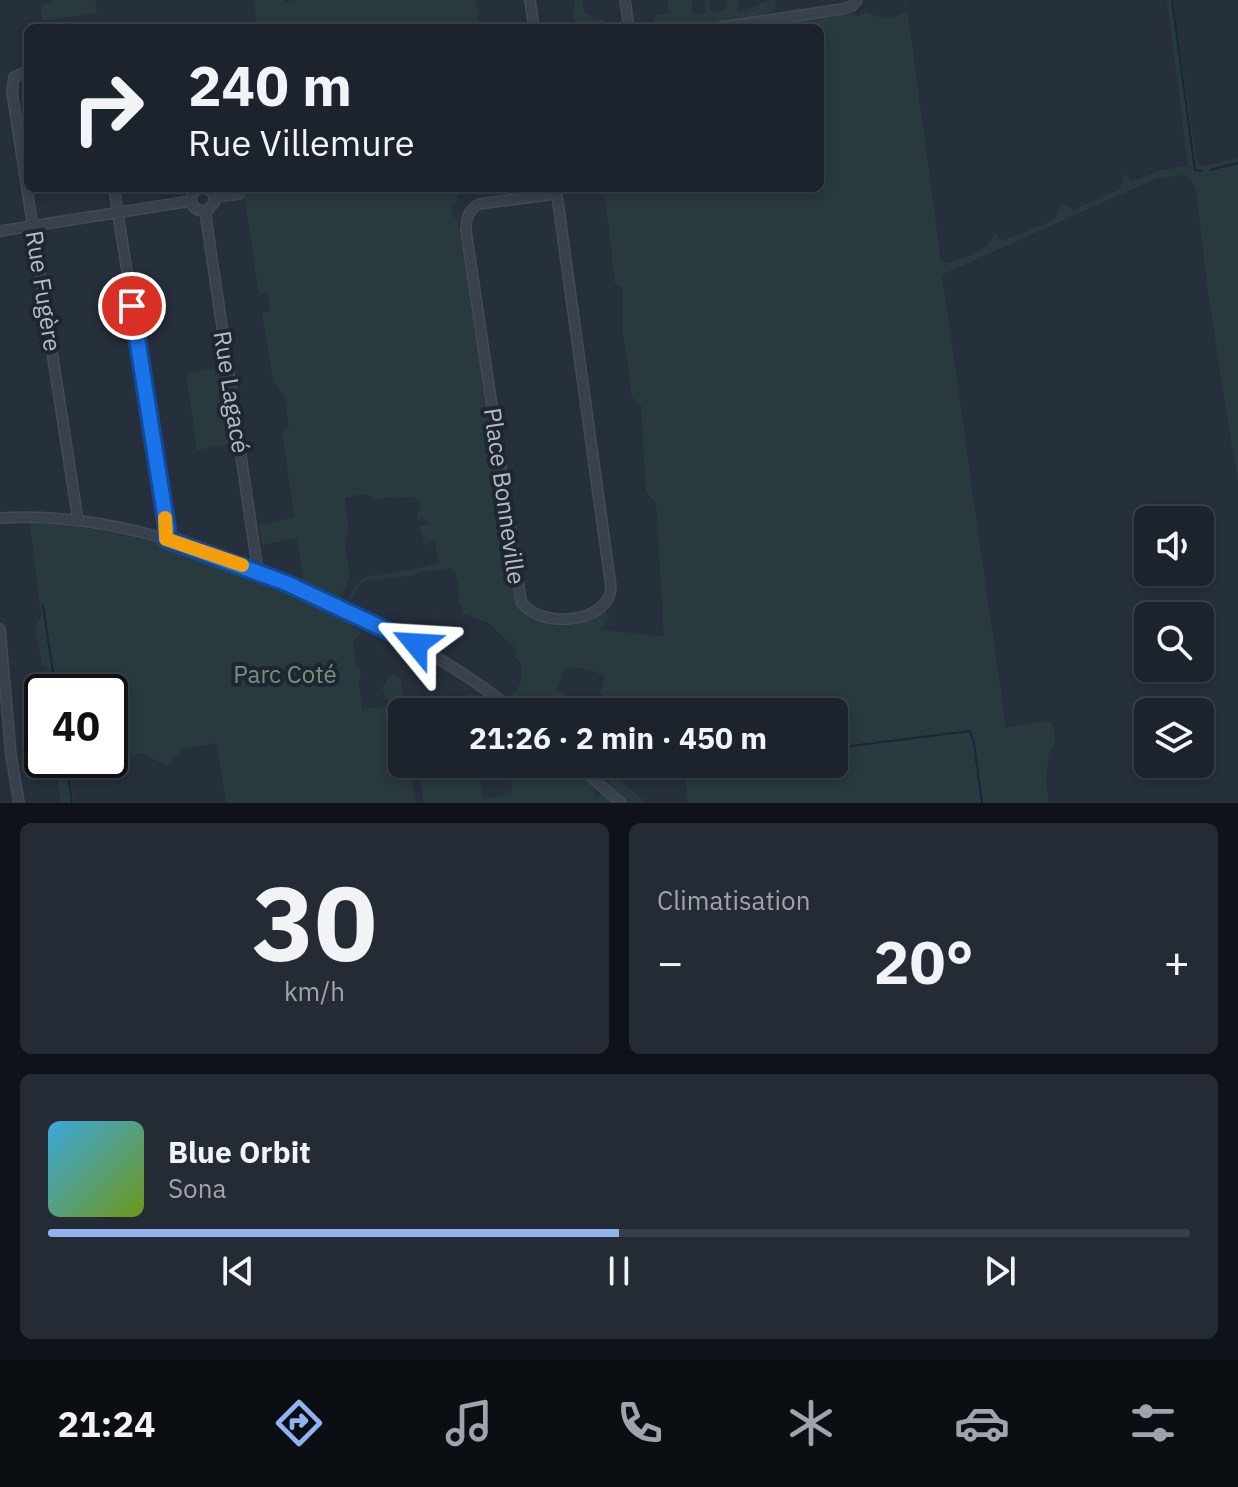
<!DOCTYPE html>
<html lang="fr">
<head>
<meta charset="utf-8">
<style>
  body { margin:0; font-family:"IBM Plex Sans",sans-serif; background:#252b35; color:#f1f3f6; height:100vh; display:flex; flex-direction:column; font-size:30px; white-space:nowrap }
  * { box-sizing:border-box; margin:0 }
  p { font-size:26px; color:#a0a4aa }
  .icon { flex:none; width:44px; height:44px; fill:none; stroke:currentColor; stroke-width:2; stroke-linecap:round; stroke-linejoin:round }
  .map { position:relative; height:803px; overflow:hidden }
  .panel { display:flex; flex-direction:column; gap:20px; padding:20px; background:#0f1319; flex:1 }
  .panel>* { flex:none }
  .guide { position:absolute; left:24px; top:24px; width:800px; height:168px; border-radius:12px; box-shadow:0 4px 12px #0003,0 0 0 2px #3a4049; background:#1c232d; color:#f1f3f6; overflow:hidden }
  .fabs { position:absolute; left:1134px; top:506px; display:grid; gap:16px }
  .fabs a { display:grid; place-items:center; width:80px; height:80px; border-radius:12px; background:#1c232d; box-shadow:0 4px 12px #0003,0 0 0 2px #3a4049; font-size:40px }
  .speed { position:absolute; left:24px; top:674px; display:flex; gap:16px; font-size:40px; font-weight:700; text-align:center }
  .speed>* { display:grid; place-content:center; width:104px; height:104px; border-radius:50%; background:#1c232d; box-shadow:0 4px 12px #0003,0 0 0 2px #3a4049; line-height:1 }
  .speed .limit { border:4px solid #111; border-radius:12px; background:#fff; color:#111 }
  .pin { position:absolute; display:grid; place-items:center; width:68px; height:68px; color:#fff; margin:-34px; border:4px solid #fff; border-radius:50%; box-shadow:0 2px 8px #0007 }
  .me { position:absolute; width:88px; margin:-44px; rotate:297deg; stroke-linejoin:round; filter:drop-shadow(0 0 6px #0008) }
  .turn { display:flex; align-items:center; gap:28px; height:168px; padding:0 32px; font-size:36px }
  .turn .icon { width:104px; height:104px; stroke-width:2.5 }
  .turn b { display:block; font-size:56px; line-height:68px }
  .big { font-size:60px; font-weight:700; line-height:1.1 }
  .panel .tile { flex:1; display:flex; flex-direction:column; justify-content:center; gap:12px; min-width:0; padding:0 28px; border-radius:12px; background:#252b35 }
  .panel .dial { align-items:center; gap:0 }
  .dial b { font-size:104px; line-height:1 }
  .song { display:flex; align-items:center; gap:24px }
  .cover { width:96px; height:96px; border-radius:12px; background:linear-gradient(135deg,hsl(200 70% 55%),hsl(80 70% 35%)) }
  .played { height:8px; border-radius:4px; background:linear-gradient(90deg,#92b3f0 50%,#3a4049 50%) }
  .keys { display:flex; justify-content:space-around; direction:ltr }
  .heat { display:flex; justify-content:space-between; align-items:center; font-size:44px; direction:ltr }
  .panel .tiles { flex:1; display:grid; gap:20px; grid-template-columns:1fr 1fr }
  .tile:last-child { grid-column:span 2 }
  .trip { position:absolute; left:388px; top:698px; width:460px; height:80px; border-radius:12px; background:#1c232d; box-shadow:0 4px 12px #0003,0 0 0 2px #3a4049; font-weight:700; line-height:80px; text-align:center }
  .menu { display:flex; height:128px; justify-content:space-around; align-items:center; background:#0b0e12; color:#a0a4aa }
  .menu .icon { width:56px; height:56px }
  .menu .selected { color:#92b3f0 }
  .menu b { font-size:36px; color:#f1f3f6 }
  .map>svg:first-child { display:block }
  .green { fill:#283a3d }
  .lines { fill:none; stroke-linecap:round; stroke-linejoin:round }
  .stream { stroke:#1a2639; stroke-width:2 }
  .minor-casing { stroke:#424a55; stroke-width:12 }
  .minor { stroke:#39414c; stroke-width:9 }
  .route-casing { stroke:#114b97; stroke-width:20 }
  .route { stroke:#1a73e8; stroke-width:14 }
  .slow { stroke:#f59e0b; stroke-width:14 }
  .labels { text-anchor:middle; dominant-baseline:central; stroke-width:8; stroke-linejoin:round; paint-order:stroke }
  .street-label { font-size:24px; fill:#b5bcc7; stroke:#1e2631 }
  .park-label { font-size:24px; fill:#6e9679; stroke:#1e2631 }
</style>
</head>
<body>
<div class="map">
<svg width="1238" height="803" viewBox="0 0 1238 803">
  <rect width="100%" height="100%" fill="#262f3c"/>
  <!-- green -->
  <path class="green" d="M54,0H95L97,13L42,21L41,6Z
    M255,0H284L289,3L297,0H475L479,12L477,16L479,28H256Z
    M575,0H583L584,12L595,20H605L604,28H578L573,13Z
    M667,0H692L693,14L705,15L706,10L704,0H710V11L725,10L727,6L725,0H739L738,11C754,11 759,0 776,0L775,9L772,12L742,20L706,26L703,23H695V28H636L651,24L656,15L669,13Z
    M905,0H906L941,261L947,263C967,256 989,253 995,231L999,239L1004,240L1049,222L1055,217L1061,202L1073,210L1120,189L1125,174L1131,182L1162,170L1188,166L1167,0H1173L1197,163L1204,166L1238,158V485L1209,300L1196,190L1186,175L1157,178L942,275L1006,728L1042,721L1051,722L1054,728L1055,745L1049,753L1046,780L1049,803H688L684,764H834V712H638L600,693L605,676L590,670L566,667L556,689L567,695L554,712H523L509,700L521,683V663L514,656L517,650L488,623L462,613L463,609L457,601L460,596L455,572L451,569L417,572L416,575L365,581L361,583L352,600L349,598L356,585L365,577L416,569L439,562L434,540L425,546L419,526L428,524L424,518L418,520L416,517L421,506L413,497L375,499L364,494L345,498L349,532C340,547 350,561 349,577C348,585 341,594 337,600L304,587L297,538L262,545L259,525L294,518L282,429L289,428L285,397L273,381L262,313L270,311L268,295L265,293L259,295L245,199H241L240,188H458L457,202L451,206L453,216L458,220L519,607L528,618C555,623 582,625 606,611L610,618L600,630L664,636L656,503L646,492L641,405L632,398L623,332V288L615,284L604,188H820V28H744L848,12L858,16L866,12C878,19 896,20 906,11Z
    M222,366L234,443L197,450L186,373Z
    M30,523C144,526 248,574 351,618L352,628L358,629L361,634L353,640L356,664L360,668L361,677L359,683L362,711L389,704L382,688L391,674L401,679L405,712H402V764H410L415,803H226L217,743L183,749L166,766L142,753L110,758V692H42L41,676L48,675L47,665H42L35,629L41,615Z
    M469,694L482,696L485,712H444L448,697L460,699Z
    M56,760H93L69,764L74,803H60Z
    M419,764H436L437,770L441,773L456,774L460,771L459,764H484L487,773L480,783L482,796L485,799L511,792L512,783L506,773L509,764H568L597,790L594,795L597,798L601,793L612,803H423Z
    M612,776H616L646,803H629L608,785Z"/>
  <g class="lines">
    <!-- stream -->
    <path class="stream" d="M1172,0L1195,170L1202,171
      M1210,170L1238,163
      M43,605L56,692
      M834,748L970,731L974,743L982,803
      M66,760L72,803
      M696,765L707,764"/>
    <defs>
      <path id="minor" d="M530,0L534,28
        M625,0L629,28
        M715,28L842,9L852,6L857,0
        M28,71L14,77L12,92L78,520
        M114,188L167,528L166,539
        M199,188L193,193C188,205 196,213 208,210L215,201L213,193L206,188
        M556,188L611,587C609,626 535,628 521,601L466,231C466,219 468,210 479,204L556,194
        M215,197L239,194
        M205,211L258,572
        M0,231L191,201
        M0,518C107,511 208,549 305,592C380,625 451,660 516,712
        M0,629L11,755L19,803
        M576,764L621,803"/>
    </defs>
    <!-- minor casing -->
    <use href="#minor" class="minor-casing"/>
    <!-- minor -->
    <use href="#minor" class="minor"/>
  </g>
  <g class="lines">
    <defs>
      <path id="route" d="M132,306L167,528L166,539L286,583L416,644"/>
    </defs>
    <!-- route casing -->
    <use href="#route" class="route-casing"/>
    <!-- route -->
    <use href="#route" class="route"/>
    <!-- slow -->
    <path class="slow" d="M165,518L166,539L242,565"/>
  </g>
  <g class="labels">
    <!-- street labels -->
    <g class="street-label">
      <text transform="translate(44 291) rotate(81)">Rue Fugère</text>
      <text transform="translate(232 392) rotate(81)">Rue Lagacé</text>
      <text transform="translate(505 496) rotate(82)">Place Bonneville</text>
    </g>
    <!-- park labels -->
    <g class="park-label">
      <text x="285" y="674">Parc Coté</text>
    </g>
  </g>
</svg>
<div class="fabs">
<a><svg class="icon" aria-label="sound" viewBox="0 0 24 24"><path d="M4 9h4l5-4v14l-5-4H4zM17 9q2 3 0 6"/></svg></a>
<a><svg class="icon" aria-label="search" viewBox="0 0 24 24"><circle cx="10" cy="10" r="6"/><path d="M15 15l6 6"/></svg></a>
<a><svg class="icon" aria-label="layers" viewBox="0 0 24 24"><path d="M12 4l9 5-9 5-9-5zM3 14l9 5 9-5"/></svg></a>
</div>
<div class="speed"><div class="limit">40</div></div>
<div class="pin" style="left:132px;top:306px;background:#d93025"><svg class="icon" aria-label="arrive" viewBox="0 0 24 24"><path d="M6 21V4h12l-3 4 3 4H6"/></svg></div>
<svg class="me" style="left:416px;top:644px" viewBox="-20 -20 40 40"><path d="M0-17L14 15 0 8-14 15z" fill="#1a73e8" stroke="#fff" stroke-width="4"/></svg>
<div class="trip">21:26 · 2 min · 450 m</div>
<div class="guide">
<div class="turn"><svg class="icon" aria-label="right" viewBox="0 0 24 24"><path d="M7 20v-9h11M14 6l5 5-5 5"/></svg><div><b>240 m</b>Rue Villemure</div></div>
</div>
</div>
<section class="panel">
<div class="tiles">
<div class="tile dial"><b>30</b><p>km/h</p></div>
<div class="tile"><p>Climatisation</p>
<div class="heat"><a>−</a><b class="big">20°</b><a>+</a></div>
</div>
<div class="tile">
<div class="song"><i class="cover"></i><div><b>Blue Orbit</b><p>Sona</p></div></div>
<div class="played"></div>
<div class="keys"><svg class="icon" aria-label="previous" viewBox="0 0 24 24"><path d="M18 5L8 12l10 7zM5 5v14"/></svg><svg class="icon" aria-label="pause" viewBox="0 0 24 24"><path d="M8 5v14M16 5v14"/></svg><svg class="icon" aria-label="next" viewBox="0 0 24 24"><path d="M6 5l10 7-10 7zM19 5v14"/></svg></div>
</div>
</div>
</section>
<nav class="menu">
<b>21:24</b>
<svg class="icon selected" aria-label="directions" viewBox="0 0 24 24"><path d="M12 3l9 9-9 9-9-9zM9 14v-3h6M13 9l2 2-2 2"/></svg>
<svg class="icon" aria-label="music" viewBox="0 0 24 24"><path d="M9 18V5l10-2v13"/><circle cx="6" cy="18" r="3"/><circle cx="16" cy="16" r="3"/></svg>
<svg class="icon" aria-label="phone" viewBox="0 0 24 24"><path d="M5 4h4l2 5-3 2q2 4 5 5l2-3 5 2v4C11 20 4 13 5 4z"/></svg>
<svg class="icon" aria-label="climate" viewBox="0 0 24 24"><path d="M12 3v18M4 7l16 10M4 17L20 7"/></svg>
<svg class="icon" aria-label="car" viewBox="0 0 24 24"><path d="M5 17H2v-5l4-1 3-4h7l3 4 3 1v5h-3M9 17h6M6 11h13"/><circle cx="7" cy="17" r="2"/><circle cx="17" cy="17" r="2"/></svg>
<svg class="icon" aria-label="filters" viewBox="0 0 24 24"><path d="M4 7h16M4 17h16"/><circle cx="9" cy="7" r="2"/><circle cx="15" cy="17" r="2"/></svg>
</nav>
</body>
</html>
